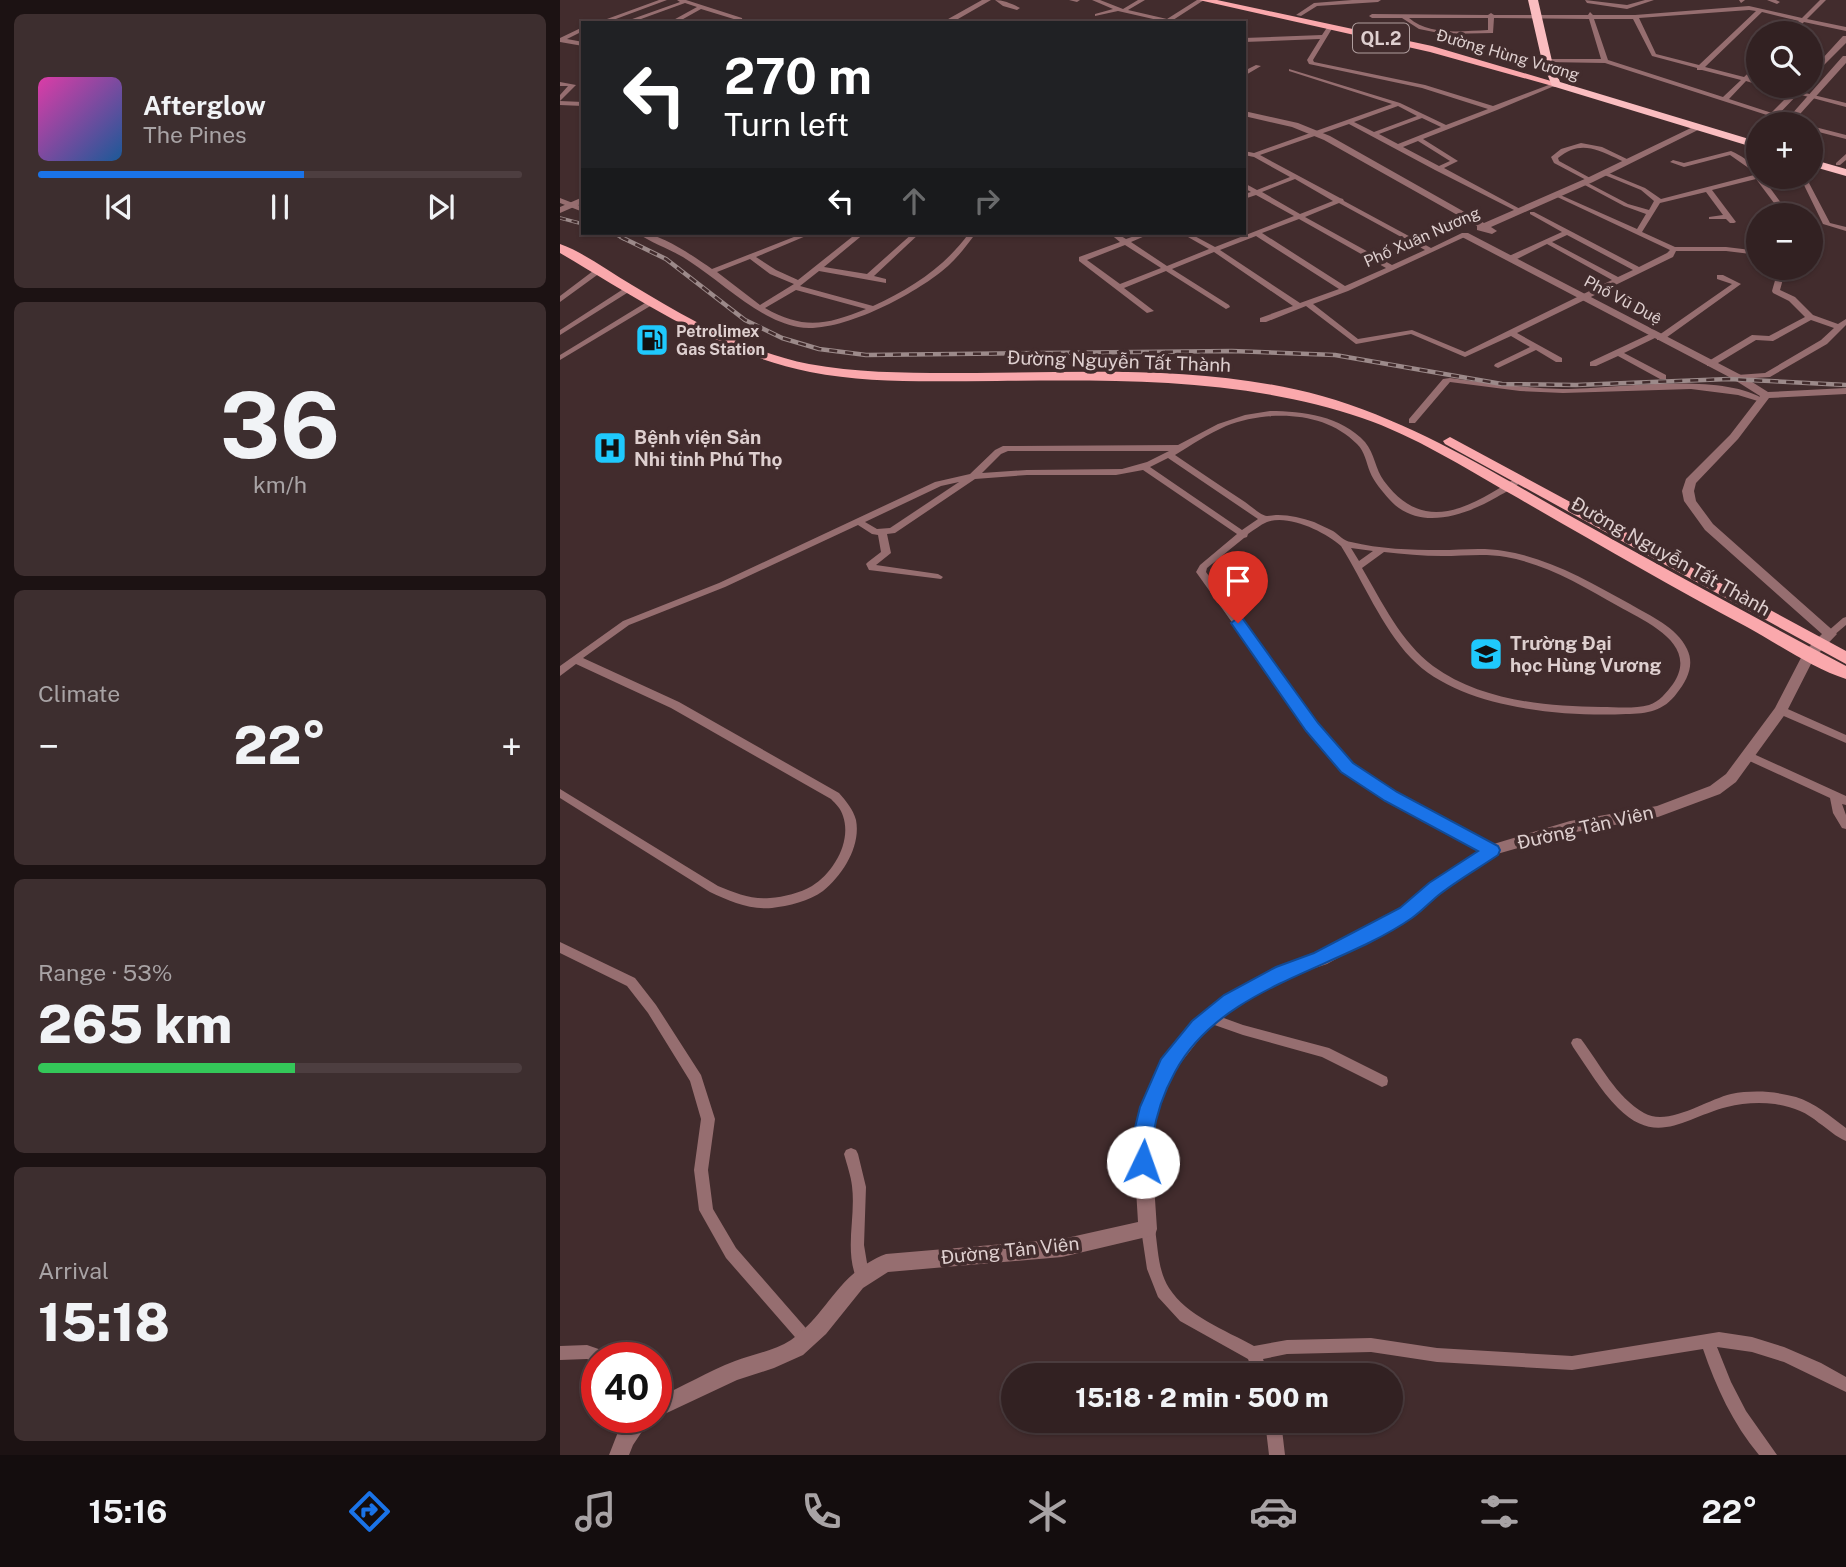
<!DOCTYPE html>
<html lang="en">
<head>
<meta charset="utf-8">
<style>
  body { margin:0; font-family:"Public Sans",sans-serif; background:#3d2e2f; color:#f1f3f6; height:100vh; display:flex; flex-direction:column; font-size:26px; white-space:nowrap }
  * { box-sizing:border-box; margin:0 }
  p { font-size:23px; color:#a8a3a5 }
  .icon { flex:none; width:38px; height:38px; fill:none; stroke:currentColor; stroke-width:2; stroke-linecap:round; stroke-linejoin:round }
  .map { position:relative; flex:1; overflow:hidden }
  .details { display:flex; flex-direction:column; gap:14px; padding:14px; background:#1c1213; width:560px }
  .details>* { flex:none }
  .top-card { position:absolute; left:21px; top:21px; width:665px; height:214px; border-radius:0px; box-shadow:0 2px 5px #0004,0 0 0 2px #4d3e40; background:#202124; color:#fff; overflow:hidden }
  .fabs { position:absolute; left:1186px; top:21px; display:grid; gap:14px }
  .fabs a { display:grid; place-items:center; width:77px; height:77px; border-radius:50%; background:#322122; box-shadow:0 2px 5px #0004,0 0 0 2px #4d3e40; font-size:35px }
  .speed { position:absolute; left:21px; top:1342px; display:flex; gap:14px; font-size:35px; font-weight:700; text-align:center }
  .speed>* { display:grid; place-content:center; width:91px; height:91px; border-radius:50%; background:#322122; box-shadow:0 2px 5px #0004,0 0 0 2px #4d3e40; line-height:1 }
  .speed .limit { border:10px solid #d22; background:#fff; color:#111 }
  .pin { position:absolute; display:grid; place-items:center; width:60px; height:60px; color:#fff; margin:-72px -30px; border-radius:50% 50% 50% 0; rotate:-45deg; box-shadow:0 0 7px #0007 }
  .pin .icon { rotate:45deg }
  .me { position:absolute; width:77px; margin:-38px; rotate:3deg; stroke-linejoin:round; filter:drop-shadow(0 0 5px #0008) }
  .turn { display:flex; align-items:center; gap:24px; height:147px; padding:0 28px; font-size:32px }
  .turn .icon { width:91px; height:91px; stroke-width:2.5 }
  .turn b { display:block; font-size:49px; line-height:60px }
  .lanes { display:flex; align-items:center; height:66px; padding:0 28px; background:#0003; justify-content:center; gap:35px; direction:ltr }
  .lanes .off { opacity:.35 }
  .big { font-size:52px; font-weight:800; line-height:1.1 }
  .details .widget { flex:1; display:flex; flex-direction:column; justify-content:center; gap:10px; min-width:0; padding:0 24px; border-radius:10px; background:#3d2e2f }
  .details .dial { align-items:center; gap:0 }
  .dial b { font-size:91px; line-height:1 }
  .song { display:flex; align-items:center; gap:21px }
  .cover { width:84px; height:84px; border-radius:10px; background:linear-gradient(135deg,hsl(320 70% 55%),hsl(210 70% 35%)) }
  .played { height:7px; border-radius:4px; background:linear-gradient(90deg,#1a73e8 55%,#4d3e40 55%) }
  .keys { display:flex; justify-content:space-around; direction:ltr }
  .heat { display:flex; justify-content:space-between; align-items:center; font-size:38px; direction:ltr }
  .charge { height:10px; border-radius:5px; background:linear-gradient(90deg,#34c759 53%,#4d3e40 0) }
  .trip { position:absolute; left:441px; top:1363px; width:402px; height:70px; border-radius:35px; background:#322122; box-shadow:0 2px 5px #0004,0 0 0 2px #4d3e40; font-weight:800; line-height:70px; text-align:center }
  .dock { display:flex; height:112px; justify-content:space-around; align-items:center; background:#140d0e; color:#a8a3a5 }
  .dock .icon { width:49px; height:49px }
  .dock .active { color:#1a73e8 }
  .dock b { font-size:32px; color:#f1f3f6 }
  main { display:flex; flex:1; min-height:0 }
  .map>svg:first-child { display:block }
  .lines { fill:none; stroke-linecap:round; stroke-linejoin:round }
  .minor { fill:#966e70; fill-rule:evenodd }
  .tertiary { fill:#966e70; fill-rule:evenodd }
  .primary { fill:#faa8ac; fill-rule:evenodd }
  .trunk { fill:#fabdc0; fill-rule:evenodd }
  .rail-far1-casing { stroke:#9c8a8a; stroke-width:3.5 }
  .rail-casing { stroke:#9c8a8a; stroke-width:4.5 }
  .rail-far1 { stroke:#422c2d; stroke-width:2; stroke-dasharray:6; stroke-linecap:butt }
  .rail { stroke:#422c2d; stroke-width:2.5; stroke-dasharray:8; stroke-linecap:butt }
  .route { fill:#1a73e8; stroke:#114b97; stroke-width:2 }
  .labels { text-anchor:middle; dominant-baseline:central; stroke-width:7; stroke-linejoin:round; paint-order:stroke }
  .far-street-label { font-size:16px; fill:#decfcf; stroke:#422c2d }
  .far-poi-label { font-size:16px; font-weight:bold; fill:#decfcf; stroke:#422c2d; text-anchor:start }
  .shield { fill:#422c2d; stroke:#af9e9e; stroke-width:2 }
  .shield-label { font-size:18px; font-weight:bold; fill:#decfcf }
  .street-label { font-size:19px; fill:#decfcf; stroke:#422c2d }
  .poi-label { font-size:19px; font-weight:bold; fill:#decfcf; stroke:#422c2d; text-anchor:start }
</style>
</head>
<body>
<main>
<section class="details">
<div class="widget">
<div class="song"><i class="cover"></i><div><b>Afterglow</b><p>The Pines</p></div></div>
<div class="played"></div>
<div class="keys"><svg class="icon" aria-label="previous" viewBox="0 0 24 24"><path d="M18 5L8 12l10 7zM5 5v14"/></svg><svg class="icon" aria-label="pause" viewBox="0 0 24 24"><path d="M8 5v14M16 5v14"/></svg><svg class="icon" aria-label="next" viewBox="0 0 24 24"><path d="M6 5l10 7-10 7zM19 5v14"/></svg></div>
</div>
<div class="widget dial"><b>36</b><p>km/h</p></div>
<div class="widget"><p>Climate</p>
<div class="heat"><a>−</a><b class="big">22°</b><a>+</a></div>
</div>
<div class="widget"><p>Range · 53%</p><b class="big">265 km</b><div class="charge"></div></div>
<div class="widget"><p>Arrival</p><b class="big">15:18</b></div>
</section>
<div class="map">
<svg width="1286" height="1455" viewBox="0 0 1286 1455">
  <rect width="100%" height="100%" fill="#422c2d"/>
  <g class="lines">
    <!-- minor -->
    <path class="minor" d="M99,0H107L45,23H36Z
      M117,0H126L182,18L183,23H177V20L141,9L116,23H108L137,7L125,3L70,23H61L120,2Z
      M435,0C443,0 453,4 460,8L457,10L443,6Z
      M509,0H520L517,2Z
      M532,0H540L563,9L578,0H585L568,10L607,19L637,0H644L610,22L601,23L602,21L558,11L535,16V14L553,9Z
      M792,0H821L818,2L757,6L741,16L736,15L754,3Z
      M1025,0L1067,5L1085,0H1094L1067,9L1027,3Z
      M1179,0H1185L1181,3Z
      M1207,0H1216L1220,2L1217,4Z
      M1260,0H1266L1247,19L1286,27V31L1244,22L1233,33H1227L1239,21L1202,12L1145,67L1184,77L1199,63V69L1189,78L1199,81V85L1186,81L1169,99L1215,114L1216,115L1213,117L1045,63L985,62V60L987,59H1041L1029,19L934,18L933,33L884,34L859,29L842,18H812L809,16L812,14L928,15L931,13L934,15H1028L1030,12L1033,15H1075L1189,6L1242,18ZM1189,10L1196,11L1139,65L1096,54L1079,18ZM849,18H928V30C902,31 870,36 849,18ZM1034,19H1073L1092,56L1137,68V70H1142L1181,80L1163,97L1048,60Z
      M768,26L773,27L753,60L754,62L865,85L933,106L994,83L999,84L937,110L863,139L898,161L884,168L962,210L963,211L960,213L875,170L789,124L700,155L780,198L783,199L784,201L871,248L902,233L909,235L788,291L753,304L798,339L852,330L905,352L1052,280L987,244L955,260H949V256L1002,232L970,214V212H974L1079,267L1107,253L1110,250L993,195L998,194L1077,229L1086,214L1064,206L1021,183L1026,182L1068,204L1089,210L1094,201L1081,190L1042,174V172H1046L1085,188L1101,199L1194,175L1190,169L1170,155L1124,167L1110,162L1113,160L1124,163L1171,151C1182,156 1197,165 1199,177H1202L1230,215H1223L1196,179L1152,190L1176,222L1174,223H1170L1166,219H1149V217L1163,215L1146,192L1100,203L1082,232L1115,247H1166L1199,251V255L1166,251H1116L1113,257L957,333L1002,358V362H996L976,350L938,368L934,366L935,364L970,347L951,336L905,357L851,334L796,344L746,306L706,322H700V318L733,306L654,252L612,269L669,305L670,307L666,309L606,271L564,288L594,311L587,313L519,261V257L560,242L549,233H556L566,239L583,233H592L571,242L607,266L649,249L621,233H629L655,247L734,216L696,195L684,199V194L691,192L684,188V183L697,190L730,177L694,157L684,155V151L694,153L832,104L729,71V69L840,103L886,125L928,109L862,88L749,64L747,60L760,39L684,42V38L762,35ZM838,106L857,116L814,132L794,122ZM862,118L881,127L838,144L819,134ZM858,141L890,161L879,166L843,147ZM735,179L773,201L740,214L702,192ZM779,203L865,250L832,265L745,217ZM739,219L826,268L785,286L702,233ZM1007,235L1073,270L1058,277L992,242ZM696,236L779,289L740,303L660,250ZM565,245L601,268L560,284L527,260Z
      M23,27V31L7,39L23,42V46L0,42V38Z
      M696,65L701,66L684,76V71Z
      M0,82L16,85L0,101V95L8,86H0Z
      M1208,86H1217L1286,103V107Z
      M0,101L23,102V106L0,105Z
      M1251,126L1286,135V139L1251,130Z
      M1021,143L1042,147L1071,161C1065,163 1062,161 1056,158C1034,148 1019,141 998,158L999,161L1032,179V181L1030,182L994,163L991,157L1001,149Z
      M1286,154V160L1280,165H1276V163Z
      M1251,176L1252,177L1249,183L1270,223L1286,227V231L1263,224L1243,183L1246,177Z
      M0,198L23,207V212L0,203Z
      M77,233C100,232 133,256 152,269L244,233H253L196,257L216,270L238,280L297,233H305L264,267L307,274L353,233H360L314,276L326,279V283L259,271L240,286L313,306C350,289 385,267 409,233H416C407,245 399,256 388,266C358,293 279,335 238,327C199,320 162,282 129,261C113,250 93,244 77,233ZM190,259L210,274L234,284L200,305L157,272ZM236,290L306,309C266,325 244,330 205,308Z
      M37,268L44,270L0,302V296Z
      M1157,275H1163L1181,284L1103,340H1097V337L1064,353L1106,375V379H1100L1058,356L1036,366H1030V362L1092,333H1098L1099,335L1172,284L1157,279Z
      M1216,277L1223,279L1220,290L1235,297L1253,315L1278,324L1286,319V325L1267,344L1210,377L1177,379L1173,377L1177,375L1205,373L1261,340L1274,328L1251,320L1213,341L1196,340L1153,366H1147V362L1192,335L1209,336L1245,317L1229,301L1213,293L1212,291Z
      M68,286L75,288L0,335V330Z
      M90,300L97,302L0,360V355Z
      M890,378C927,383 965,388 1003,389C1055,389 1162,371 1205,400L1201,402L1178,395L1131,389L1003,393L960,391L890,382L855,423H849V419L883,379Z
      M710,411C743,411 781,416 805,442C815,454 815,469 824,481C865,536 909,507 956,478H962L963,480C956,487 946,492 937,497C904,516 858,532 829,499C822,491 814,482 810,472C806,462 805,452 797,444C764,410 707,410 666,426C648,434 631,445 615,455C638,471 661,486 685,502C691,506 700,515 707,516C711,516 714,515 718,515C730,515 742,518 754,522C760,525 767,528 773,531C779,535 784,541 791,542C819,549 851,550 880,550C901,550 923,547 944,551C989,558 1030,582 1070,604C1090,616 1117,627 1127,649C1135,665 1127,680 1117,693C1104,711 1087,714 1066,714C1001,717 898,708 851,658C821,626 804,583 781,546C765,532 729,514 707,522C700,525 694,530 688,534L687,537L684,538L647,568L646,572L775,749C823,792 879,818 936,847L938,850L936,853H928L823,798L785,770L767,755L636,572L640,565L677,534L583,470L556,475H467L415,479L335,533L327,534L331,553L316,565L378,574L383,577L381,579L309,570L306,564L308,562L321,552L318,535L312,534L298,525L165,587L69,625L23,658L119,702L279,793C286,801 293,809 296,820C301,846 283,875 263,891C250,901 228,906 212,908C190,910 169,901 150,892L0,798V789L158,886C175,893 192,900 210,898C224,897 240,893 252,886C273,873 292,842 283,816C281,809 276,804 271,799L111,708L16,664L0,676V666L63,621L159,583L375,482L410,474L435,450L443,446L618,445L658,424L685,415ZM448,451H609L587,462L562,469L467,470L422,473L441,454ZM608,458L698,519L682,530L590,467ZM399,482L330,528L317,529L305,522L381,486ZM791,548L813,551L799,561ZM824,552C843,554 863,556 882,556C903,556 925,553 946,557C986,564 1023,586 1058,606C1086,622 1140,644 1113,684C1107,692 1099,702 1089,705C1074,709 1056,707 1041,707C985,706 921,701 873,666C841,642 822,602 802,568Z
      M1286,617V625L1273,636H1267L1265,634L1267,632L1283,618Z
      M1221,706L1286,735V743L1217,713L1216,710Z
      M1187,751L1286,796V805L1282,804L1286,815V829L1282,828L1273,813L1270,798L1183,758L1182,755Z
      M0,942L75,978L96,1005L141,1075L155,1119L148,1170L153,1209L176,1248L251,1334L253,1339L251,1344L246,1346L241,1344L166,1258L139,1210L134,1170L141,1119L130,1081L88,1013L67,986L0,953Z
      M650,1013L683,1025L769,1048L827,1077L828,1081L827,1085L822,1087L762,1057L683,1035L646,1022L644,1018L646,1014Z
      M1017,1038L1021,1039C1040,1064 1056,1097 1084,1113C1108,1127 1146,1100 1171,1094C1192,1090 1215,1091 1236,1097C1255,1103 1270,1116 1286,1128V1141C1276,1137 1268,1129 1259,1123C1246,1112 1233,1107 1215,1104C1199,1102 1182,1103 1167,1107C1124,1118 1097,1147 1058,1108C1040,1090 1027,1067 1013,1047L1011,1043L1013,1039Z
      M291,1148L296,1150L298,1154L306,1187L304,1245L309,1275L307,1280L302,1282L297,1280C284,1249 296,1218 292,1186C291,1176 287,1165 284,1154L286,1150Z
      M588,1222L593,1224L595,1229C598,1248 598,1271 609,1288C627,1316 665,1330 694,1346L727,1340L811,1338L877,1348L1012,1356L1159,1332L1192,1337L1224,1347L1261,1363L1286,1377V1392L1224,1362L1192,1352L1157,1347L1171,1382L1186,1411L1217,1455H1199C1173,1424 1156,1387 1143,1349L1012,1370L877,1362L811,1352L727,1354L703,1359L709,1376H694L688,1359L620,1321L598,1297L587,1269L581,1229L583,1224Z
      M27,1345L50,1353L52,1358H37V1363L27,1359L0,1360V1346Z
      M705,1421H721L725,1455H709Z"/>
    <!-- tertiary -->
    <path class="tertiary" d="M422,0H431L391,23H381Z
      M1283,36H1286V43L1251,78V71Z
      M1283,56H1286V63L1231,124H1223Z
      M1238,86H1246L1209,124H1200Z
      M684,111L738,123L770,136L924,223L1027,178L1135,126L1142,128L1033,182L931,227L937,231L932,234L917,230V226L764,140L732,127L684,116Z
      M1199,126V134L1193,140H1187V136Z
      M23,197V203L0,213V207Z
      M902,233H908L1181,375L1208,392L1286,388V394L1209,398L1178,439L1136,483L1134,491L1136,501L1153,524L1277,634L1254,658L1226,713L1176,782L1160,794L1098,817L1010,833L937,854L880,892L852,917L767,964L728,977L677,1006L645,1032L615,1070L599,1107L591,1140L597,1229L595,1235L502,1257L328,1272L303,1288L266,1334L243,1355L214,1368L177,1380L96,1418H95L96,1398C123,1387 148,1371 175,1361C193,1354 214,1351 231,1340C269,1313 277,1273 326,1254L502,1239L578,1222L573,1140L581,1107L602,1060L633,1022L665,996L716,967L756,954L840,909L870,884L927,846L1010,821L1097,806L1150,786L1166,774L1215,708L1244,652L1262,634L1145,530L1124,501L1122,491L1126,479L1170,435L1200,396L1173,379L902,237Z
      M69,1418H91L73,1445L69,1455H49L58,1432Z"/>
    <!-- primary -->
    <path class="primary" d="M639,0H657L872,46L1001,84L996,87L870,52Z
      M0,244C25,253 49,272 72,285C128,319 185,351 249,364C304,374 361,373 416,373C530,372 650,365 762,396C850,421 926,468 1005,513C1098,565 1192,616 1286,666V679C1254,669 1218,644 1187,627C1108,585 1029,539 951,494C903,467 855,436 802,418C684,378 561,380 437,381C375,381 311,384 250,372C157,353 80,300 0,253Z
      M890,437L1286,651V664L885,444L883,441Z"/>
    <!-- trunk -->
    <path class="trunk" d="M968,0H978L992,61L1000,82L1199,142V149L992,86L982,61Z
      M1251,159L1286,169V176L1251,166Z"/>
    <defs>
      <path id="rail-far1" d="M0,218L23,224
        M53,233L64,239"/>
      <path id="rail" d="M61,237L106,259L185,320L222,338L259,349L306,355L672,351L775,355L942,384L1016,385L1169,379L1286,385"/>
    </defs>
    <!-- rail-far1 casing -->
    <use href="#rail-far1" class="rail-far1-casing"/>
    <!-- rail casing -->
    <use href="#rail" class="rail-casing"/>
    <!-- rail-far1 -->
    <use href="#rail-far1" class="rail-far1"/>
    <!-- rail -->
    <use href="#rail" class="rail"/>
  </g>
  <!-- route -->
  <path class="route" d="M678,618L683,619L758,723L793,763L837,792L938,846L940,850L938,855C919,868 898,880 880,894C871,901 862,911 852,918C777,970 661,986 615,1072C604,1092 596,1115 593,1137C591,1148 595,1158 591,1169L583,1171L576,1169L572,1140L580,1107L601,1059L632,1021L664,995L716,967L754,953L840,908L869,883L918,851L825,801L781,772L746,731L673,626L671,623Z"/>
  <!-- icons -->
  <defs>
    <symbol id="fuel-square" viewBox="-11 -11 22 22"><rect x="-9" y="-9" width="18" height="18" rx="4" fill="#1fc9fd" stroke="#422c2d"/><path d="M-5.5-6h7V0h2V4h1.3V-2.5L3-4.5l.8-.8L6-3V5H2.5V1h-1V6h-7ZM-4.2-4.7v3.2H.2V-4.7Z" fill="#111"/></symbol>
    <symbol id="hospital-square" viewBox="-11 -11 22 22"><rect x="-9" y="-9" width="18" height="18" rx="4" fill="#1fc9fd" stroke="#422c2d"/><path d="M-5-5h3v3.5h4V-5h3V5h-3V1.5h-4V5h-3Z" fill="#111"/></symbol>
    <symbol id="university-square" viewBox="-11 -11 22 22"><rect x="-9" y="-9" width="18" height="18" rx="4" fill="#1fc9fd" stroke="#422c2d"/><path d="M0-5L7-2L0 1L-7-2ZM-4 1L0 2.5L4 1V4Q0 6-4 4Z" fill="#111"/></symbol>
  </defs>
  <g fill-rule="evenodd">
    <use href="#fuel-square" x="73" y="321" width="38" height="38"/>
    <use href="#hospital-square" x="31" y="429" width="38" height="38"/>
    <use href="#university-square" x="907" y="635" width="38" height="38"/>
  </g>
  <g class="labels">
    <!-- far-street labels -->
    <g class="far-street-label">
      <text transform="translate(948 55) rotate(16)">Đường Hùng Vương</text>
      <text transform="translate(862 237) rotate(-24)">Phố Xuân Nương</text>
      <text transform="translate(1063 300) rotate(28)">Phố Vũ Duệ</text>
    </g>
    <!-- far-poi labels -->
    <g class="far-poi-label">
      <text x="116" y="331">Petrolimex<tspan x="116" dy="18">Gas Station</tspan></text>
    </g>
    <!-- shield labels -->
    <rect class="shield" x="793" y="23.5" width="56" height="29" rx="5"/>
    <g class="shield-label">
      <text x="821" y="38">QL.2</text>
    </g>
    <!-- street labels -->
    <g class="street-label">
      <text transform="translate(559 361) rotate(2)">Đường Nguyễn Tất Thành</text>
      <text transform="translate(1111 556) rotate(29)">Đường Nguyễn Tất Thành</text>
      <text transform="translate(1025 827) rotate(-13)">Đường Tản Viên</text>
      <text transform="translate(450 1250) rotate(-6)">Đường Tản Viên</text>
    </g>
    <!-- poi labels -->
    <g class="poi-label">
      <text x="74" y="437">Bệnh viện Sản<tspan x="74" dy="22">Nhi tỉnh Phú Thọ</tspan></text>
      <text x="950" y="643">Trường Đại<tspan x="950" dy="22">học Hùng Vương</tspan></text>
    </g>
  </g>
</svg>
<div class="fabs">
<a><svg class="icon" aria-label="search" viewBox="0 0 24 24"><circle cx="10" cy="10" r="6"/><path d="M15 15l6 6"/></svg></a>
<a>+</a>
<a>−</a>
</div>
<div class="speed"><div class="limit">40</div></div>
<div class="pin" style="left:678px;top:623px;background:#d93025"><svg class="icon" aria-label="arrive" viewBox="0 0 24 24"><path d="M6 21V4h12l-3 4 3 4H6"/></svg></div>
<svg class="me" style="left:583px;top:1162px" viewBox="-20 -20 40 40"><circle r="19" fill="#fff"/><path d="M0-13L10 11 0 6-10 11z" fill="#1a73e8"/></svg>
<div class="trip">15:18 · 2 min · 500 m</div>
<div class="top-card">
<div class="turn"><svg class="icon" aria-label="left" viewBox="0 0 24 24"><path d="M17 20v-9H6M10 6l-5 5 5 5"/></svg><div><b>270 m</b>Turn left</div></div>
<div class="lanes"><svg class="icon" aria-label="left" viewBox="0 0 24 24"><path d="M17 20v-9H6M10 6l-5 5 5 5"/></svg><svg class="icon off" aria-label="ahead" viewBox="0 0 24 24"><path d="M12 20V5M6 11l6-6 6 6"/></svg><svg class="icon off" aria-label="right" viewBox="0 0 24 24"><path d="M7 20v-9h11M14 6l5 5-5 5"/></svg></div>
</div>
</div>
</main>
<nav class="dock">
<b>15:16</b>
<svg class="icon active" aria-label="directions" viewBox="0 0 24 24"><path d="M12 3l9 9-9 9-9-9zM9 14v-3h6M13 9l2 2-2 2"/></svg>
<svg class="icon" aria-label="music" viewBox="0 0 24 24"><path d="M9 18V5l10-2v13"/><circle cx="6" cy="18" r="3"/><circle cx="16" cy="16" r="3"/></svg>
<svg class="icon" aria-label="phone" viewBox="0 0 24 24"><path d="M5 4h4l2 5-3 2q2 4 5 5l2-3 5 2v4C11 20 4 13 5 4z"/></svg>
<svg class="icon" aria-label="climate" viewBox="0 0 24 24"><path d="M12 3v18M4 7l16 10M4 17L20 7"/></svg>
<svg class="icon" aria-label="car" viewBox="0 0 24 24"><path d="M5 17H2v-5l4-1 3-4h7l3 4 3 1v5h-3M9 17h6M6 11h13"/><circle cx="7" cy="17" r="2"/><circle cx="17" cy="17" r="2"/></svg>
<svg class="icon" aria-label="filters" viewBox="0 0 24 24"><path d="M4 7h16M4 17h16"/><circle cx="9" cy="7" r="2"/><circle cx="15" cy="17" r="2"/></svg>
<b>22°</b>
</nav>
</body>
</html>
